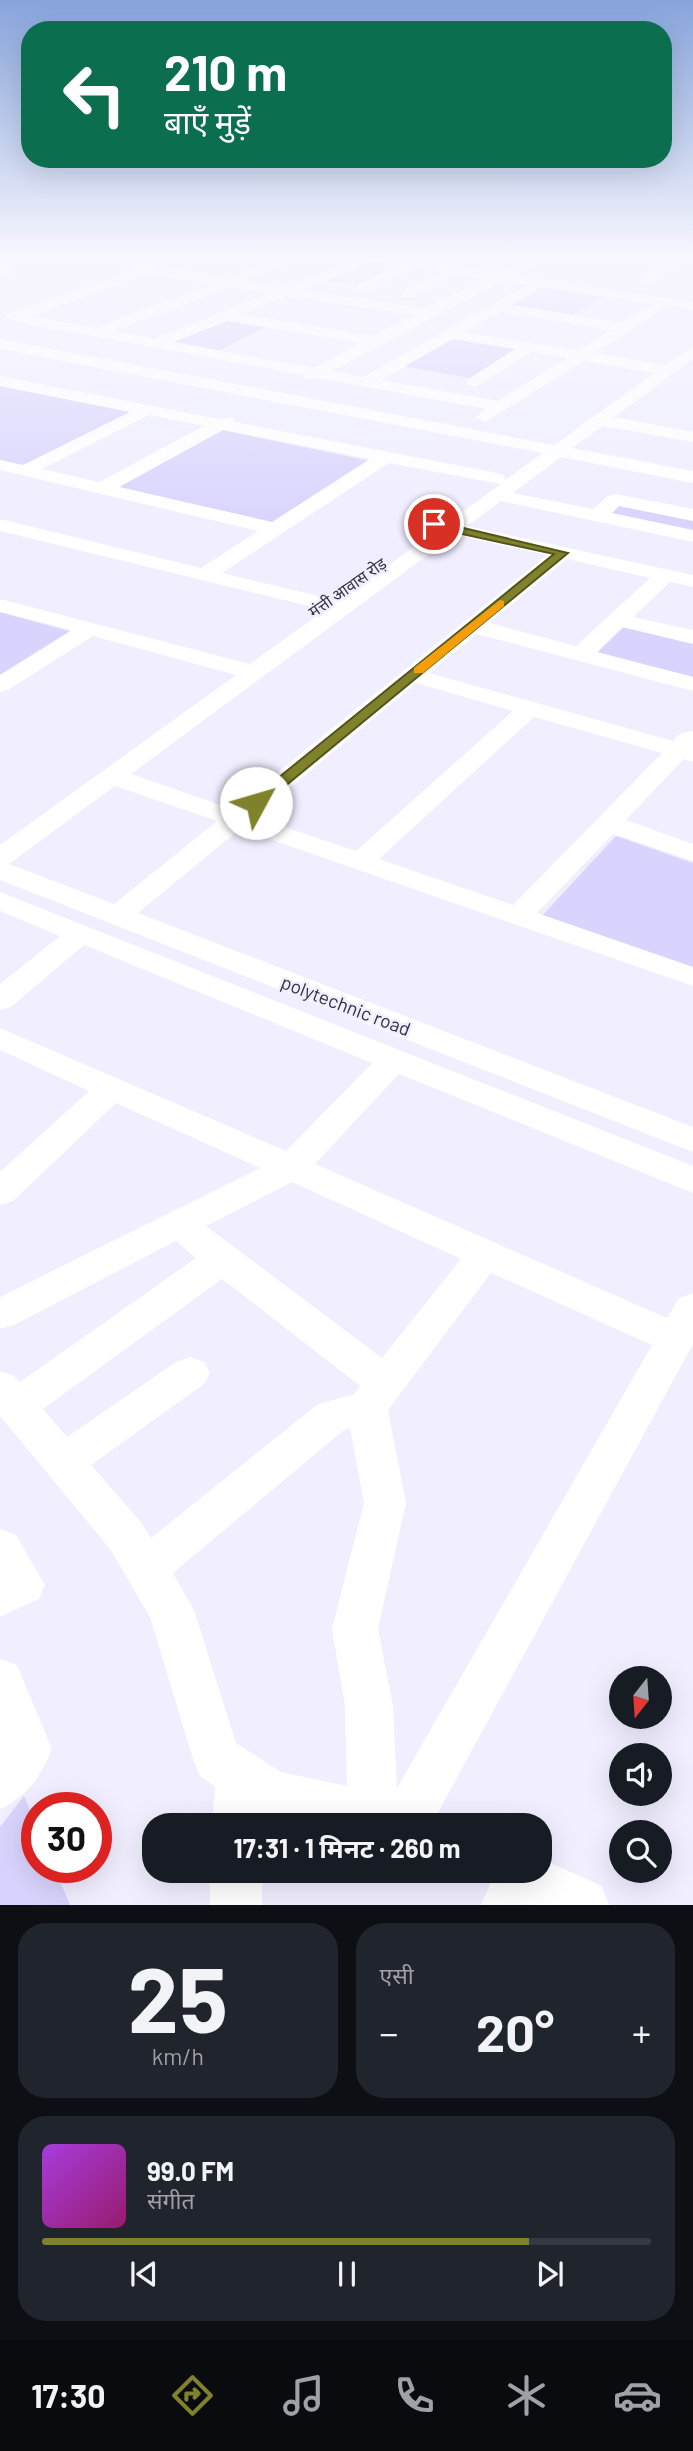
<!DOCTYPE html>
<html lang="hi">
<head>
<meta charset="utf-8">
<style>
  body { margin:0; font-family:Barlow,"Noto Sans Devanagari",sans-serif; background:#20242c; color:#f1f3f6; height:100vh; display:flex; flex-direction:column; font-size:26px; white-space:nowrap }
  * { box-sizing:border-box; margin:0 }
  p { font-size:23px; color:#9ea1a6 }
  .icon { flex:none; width:38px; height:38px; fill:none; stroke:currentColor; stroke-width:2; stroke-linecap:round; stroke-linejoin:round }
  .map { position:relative; height:1905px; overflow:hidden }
  .details { display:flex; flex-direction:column; gap:18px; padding:18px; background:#0d0f14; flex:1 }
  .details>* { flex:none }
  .top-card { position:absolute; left:21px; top:21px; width:651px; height:147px; border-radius:28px; box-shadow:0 7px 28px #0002; background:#0b6e4f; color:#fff; overflow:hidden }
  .needle { width:46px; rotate:197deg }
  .buttons { position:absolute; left:609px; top:1666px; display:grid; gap:14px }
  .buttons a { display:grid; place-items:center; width:63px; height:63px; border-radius:50%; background:#171b24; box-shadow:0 7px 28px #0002; font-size:35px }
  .speed { position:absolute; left:21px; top:1792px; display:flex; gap:14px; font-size:35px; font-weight:700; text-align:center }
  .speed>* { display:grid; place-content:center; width:91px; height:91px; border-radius:50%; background:#171b24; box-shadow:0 7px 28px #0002; line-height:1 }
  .speed .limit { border:10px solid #d22; background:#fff; color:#111 }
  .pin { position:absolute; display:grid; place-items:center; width:60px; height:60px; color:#fff; margin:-30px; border:4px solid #fff; border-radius:50%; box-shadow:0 2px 7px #0007 }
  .me { position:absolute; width:77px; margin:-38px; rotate:51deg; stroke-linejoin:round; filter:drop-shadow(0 0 5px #0008) }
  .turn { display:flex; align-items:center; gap:24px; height:147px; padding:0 28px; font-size:32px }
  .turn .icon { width:91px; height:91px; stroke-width:2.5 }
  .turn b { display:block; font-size:49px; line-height:60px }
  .big { font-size:52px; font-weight:700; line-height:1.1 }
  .details .card { flex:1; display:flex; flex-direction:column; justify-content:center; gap:10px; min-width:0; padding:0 24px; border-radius:28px; background:#20242c }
  .details .dial { align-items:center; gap:0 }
  .dial b { font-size:91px; line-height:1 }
  .song { display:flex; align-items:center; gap:21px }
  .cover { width:84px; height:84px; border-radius:10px; background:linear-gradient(135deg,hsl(280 70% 55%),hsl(320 70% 35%)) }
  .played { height:7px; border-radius:4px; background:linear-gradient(90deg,#80822b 80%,#363941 80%) }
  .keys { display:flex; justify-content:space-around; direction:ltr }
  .heat { display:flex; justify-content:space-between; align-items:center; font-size:38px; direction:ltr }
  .details .tiles { flex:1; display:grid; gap:18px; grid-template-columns:1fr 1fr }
  .card:last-child { grid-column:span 2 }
  .trip { position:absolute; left:142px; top:1813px; width:410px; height:70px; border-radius:28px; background:#171b24; box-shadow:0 7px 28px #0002; font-weight:700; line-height:70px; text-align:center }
  .tabs { display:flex; height:112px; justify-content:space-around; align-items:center; background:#090b0e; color:#9ea1a6 }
  .tabs .icon { width:49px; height:49px }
  .tabs .selected { color:#80822b }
  .tabs b { font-size:32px; color:#f1f3f6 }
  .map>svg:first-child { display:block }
  .green { fill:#d9d4fd }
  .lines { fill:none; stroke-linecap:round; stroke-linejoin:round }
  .minor { fill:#fff; fill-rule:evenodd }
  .route { fill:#80822b; stroke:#53541c; stroke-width:2 }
  .slow { fill:#f59e0b }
  .labels { text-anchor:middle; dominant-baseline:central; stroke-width:5; stroke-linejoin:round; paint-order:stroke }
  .far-street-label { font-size:16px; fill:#34323d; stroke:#f0eeff }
  .street-label { font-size:19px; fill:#34323d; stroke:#f0eeff }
</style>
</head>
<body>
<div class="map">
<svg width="693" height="1905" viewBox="0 0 693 1905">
  <rect width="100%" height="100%" fill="#f0eeff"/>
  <!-- green -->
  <path class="green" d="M374,260L404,265L359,286L323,280Z
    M543,285L605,295L569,317L506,306Z
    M227,319L269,326L216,352L169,343Z
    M453,337L518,348L470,378L403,366Z
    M0,386L132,412L27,466L0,460Z
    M222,430L370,461L275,523L119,487Z
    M621,503L693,518V533L607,515Z
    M0,612L72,632L0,676Z
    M624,627L693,643V677L597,653Z
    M616,836L693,863V968L541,917Z
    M24,1796L37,1827V1867H54L70,1905H0V1827Z"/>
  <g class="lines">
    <!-- minor -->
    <path class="minor" d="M1,257H15L14,273L0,277Z
      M282,257H300L245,281L286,287L360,257H397L498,272L531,258L538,262L536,265L515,275L693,302V310L668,306L595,353L665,365L693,347V359L614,417L693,432V442L603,426L572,448L693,471V483L561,457L513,493L593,509L608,496L615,494L693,509V521L619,506L612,513L693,530V542L501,501L467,526L693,575V587L670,582L633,617L693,630V644L622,627L597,652L693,677V691L477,634L429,673L673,741L681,733L693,731V762L684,759L626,820L693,844V861L613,834L537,913L693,967V986L240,829L138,913L693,1127V1152L0,880V845L236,675L93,636L8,690L0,692V675L72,630L0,612V599L250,664L325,610L0,531V519L201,568L258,531L0,470V460L23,465L130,412L0,386V376L218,419L233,417L235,422L497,473L504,475L505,480L543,453L0,349V339L554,445L655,373L584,361L485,422L476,417L486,409L319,378L305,379L303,375L12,321L5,317L7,314L130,271L123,267L130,263L151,264L227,278ZM373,261L399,265L357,285V291H367L415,268L441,272L402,291V297H412L458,274L485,279L425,308L303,290ZM148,274L212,284L96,328L30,316ZM502,281L527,285L363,377L332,371ZM230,287L270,293L155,339L114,331ZM542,287L652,304L622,323L512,305ZM288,296L413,315L373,336L242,314ZM500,312L611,330L578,351L465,332ZM227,321L360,343L314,368L174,342ZM453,339L515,349L469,379L467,382L469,385L475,387L532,352L567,358L498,401L381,380ZM149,415L204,426L99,482L42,469ZM223,430L370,459L272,522L119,487ZM389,463L501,484L448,522H434L431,526L436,531L339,601L222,573ZM455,535L547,555L232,809L131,774ZM567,559L650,578L576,646L489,623ZM416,683L513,711L356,851L255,817ZM534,717L662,753L513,905L379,859ZM115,786L217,821L114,904L9,864Z
      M673,257H688L654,282H644V276Z
      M0,892L693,1166V1193L399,1074L315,1164L667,1318L679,1298L693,1293V1344L435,1818L437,1825H296L263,1817L262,1825H212L215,1787L200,1776L193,1759L150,1617L110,1549L0,1416V1371L14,1376L20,1382L196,1258L176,1241L14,1325L0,1329V1297L260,1168L116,1103L13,1201L0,1205V1172L89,1091L0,1050V1028L286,1151L372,1063L84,945L11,1007L0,1010V984L60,936L0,911ZM292,1182L461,1259L382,1358L206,1226ZM491,1273L652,1345L397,1788L393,1706L378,1629L406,1503L388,1410ZM222,1279L360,1386L354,1394L318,1404L151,1538L140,1521L91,1465L204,1384L210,1373L204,1362L190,1357L176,1362L67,1437L43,1409ZM350,1428L364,1503L332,1629L345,1706L347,1786L281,1772L236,1743L194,1610L173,1573L344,1430Z
      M0,1529L16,1535L45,1585L39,1599L0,1617Z
      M0,1659L17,1665L52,1749C42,1775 26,1798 0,1809Z
      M539,1858L602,1886L609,1905H481L490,1884L484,1871H539Z
      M210,1871H262V1905H210Z"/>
  </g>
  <!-- sky -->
  <linearGradient id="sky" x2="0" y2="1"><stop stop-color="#87a4db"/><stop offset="0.49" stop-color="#f8f7ff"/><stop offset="1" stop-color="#f8f7ff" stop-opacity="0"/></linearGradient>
  <rect width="693" height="524" fill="url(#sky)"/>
  <!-- route -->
  <path class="route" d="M434,521L568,553L261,806H251V800L554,554L430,527V522Z"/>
  <!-- slow -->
  <path class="slow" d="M500,600L504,601V606L423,673H414V668Z"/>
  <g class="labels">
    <!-- far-street labels -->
    <g class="far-street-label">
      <text transform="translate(347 587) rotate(-35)">मंत्ती आवास रोड़</text>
    </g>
    <!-- street labels -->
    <g class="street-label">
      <text transform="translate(346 1005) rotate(21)">polytechnic road</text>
    </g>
  </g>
</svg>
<div class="buttons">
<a><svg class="needle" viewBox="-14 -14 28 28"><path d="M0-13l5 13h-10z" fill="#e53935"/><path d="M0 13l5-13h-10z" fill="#9ea1a6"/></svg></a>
<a><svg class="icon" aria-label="sound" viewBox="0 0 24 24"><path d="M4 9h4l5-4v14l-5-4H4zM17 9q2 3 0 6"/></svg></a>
<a><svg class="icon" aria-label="search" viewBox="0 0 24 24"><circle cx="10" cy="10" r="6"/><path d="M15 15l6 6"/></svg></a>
</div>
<div class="speed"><div class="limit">30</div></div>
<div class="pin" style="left:434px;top:524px;background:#d93025"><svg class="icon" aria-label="arrive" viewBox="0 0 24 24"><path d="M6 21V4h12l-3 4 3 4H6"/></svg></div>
<svg class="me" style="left:256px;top:803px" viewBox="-20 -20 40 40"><circle r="19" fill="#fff"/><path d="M0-13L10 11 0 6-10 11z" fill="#80822b"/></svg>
<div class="trip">17:31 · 1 मिनट · 260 m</div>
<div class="top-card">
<div class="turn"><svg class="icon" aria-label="left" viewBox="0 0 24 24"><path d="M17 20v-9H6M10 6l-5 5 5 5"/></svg><div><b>210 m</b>बाएँ मुड़ें</div></div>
</div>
</div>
<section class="details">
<div class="tiles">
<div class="card dial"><b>25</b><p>km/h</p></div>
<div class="card"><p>एसी</p>
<div class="heat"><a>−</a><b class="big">20°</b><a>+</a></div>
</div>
<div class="card">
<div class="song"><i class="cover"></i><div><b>99.0 FM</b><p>संगीत</p></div></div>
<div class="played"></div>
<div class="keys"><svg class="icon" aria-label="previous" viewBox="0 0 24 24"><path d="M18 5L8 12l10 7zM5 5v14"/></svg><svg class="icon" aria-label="pause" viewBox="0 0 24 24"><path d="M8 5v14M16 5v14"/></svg><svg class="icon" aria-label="next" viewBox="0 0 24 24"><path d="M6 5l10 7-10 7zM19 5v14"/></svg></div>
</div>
</div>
</section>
<nav class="tabs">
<b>17:30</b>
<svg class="icon selected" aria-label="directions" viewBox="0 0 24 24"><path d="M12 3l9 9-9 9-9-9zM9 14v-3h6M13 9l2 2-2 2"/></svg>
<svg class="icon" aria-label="music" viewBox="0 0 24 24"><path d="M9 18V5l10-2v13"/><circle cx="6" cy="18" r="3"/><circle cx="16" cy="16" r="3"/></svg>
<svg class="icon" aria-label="phone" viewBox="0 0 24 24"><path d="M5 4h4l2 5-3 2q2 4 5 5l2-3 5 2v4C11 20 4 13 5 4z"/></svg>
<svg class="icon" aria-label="climate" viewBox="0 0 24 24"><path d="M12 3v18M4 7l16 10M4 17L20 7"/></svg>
<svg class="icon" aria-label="car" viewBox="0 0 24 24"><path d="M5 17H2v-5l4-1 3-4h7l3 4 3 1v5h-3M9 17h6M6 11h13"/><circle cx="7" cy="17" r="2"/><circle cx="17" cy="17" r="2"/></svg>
</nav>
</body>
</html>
